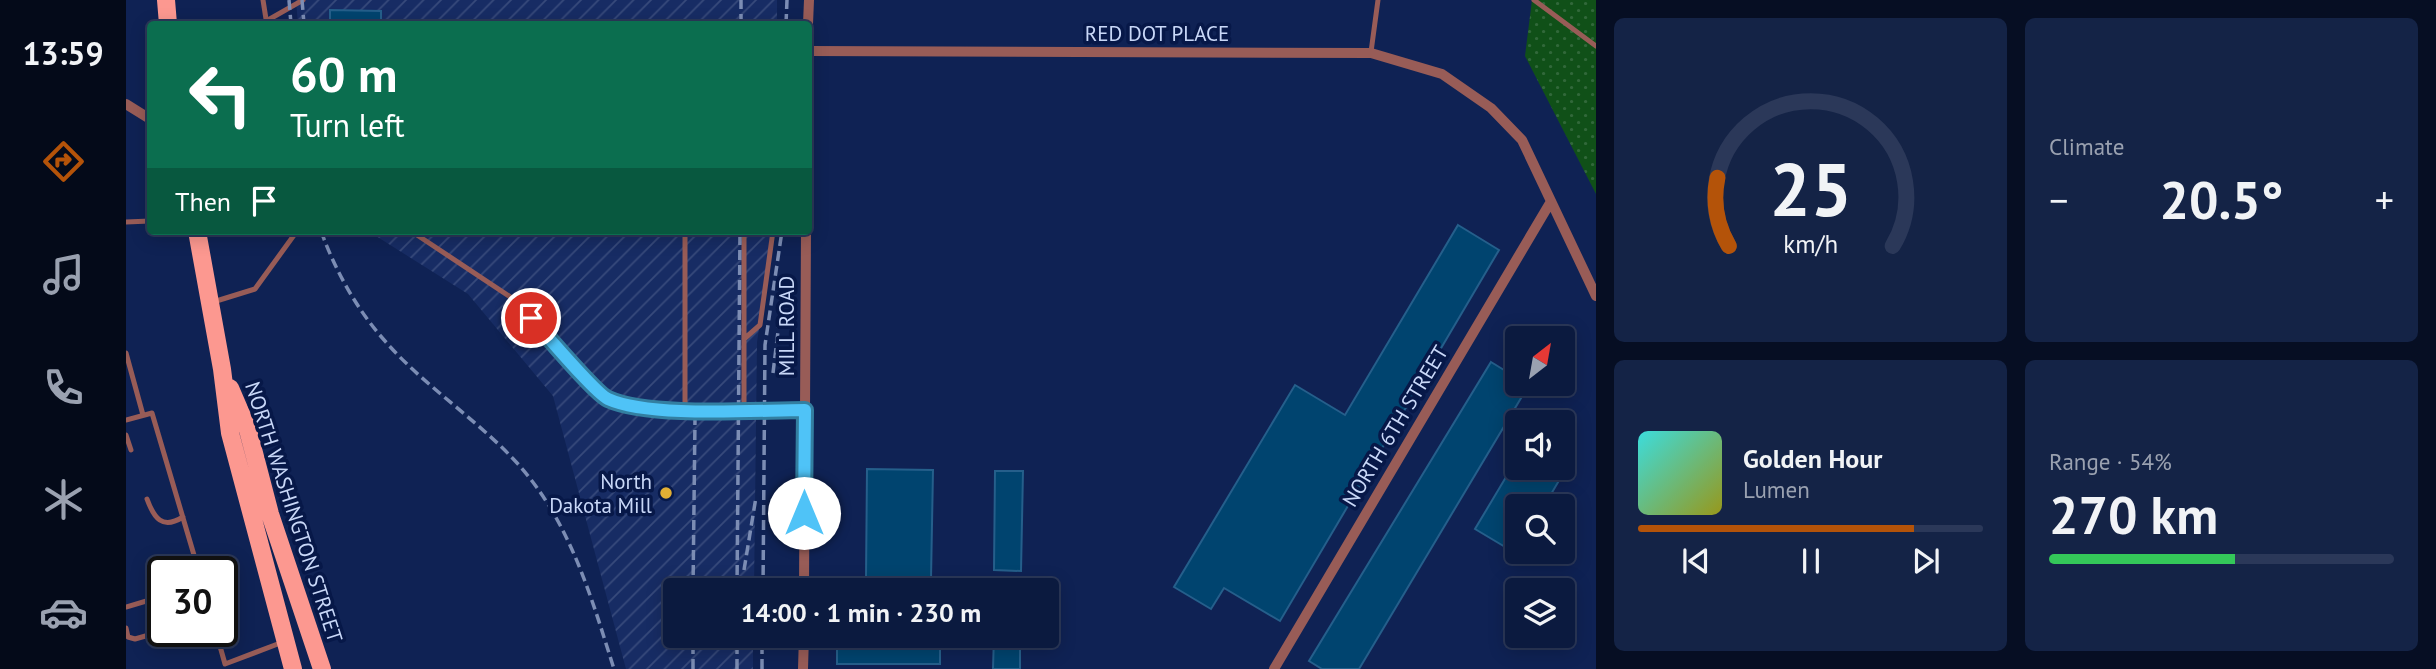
<!DOCTYPE html>
<html lang="en">
<head>
<meta charset="utf-8">
<style>
  body { margin:0; font-family:"PT Sans",sans-serif; background:#142346; color:#f1f3f6; height:100vh; display:flex; flex-direction:column; font-size:26px; white-space:nowrap }
  * { box-sizing:border-box; margin:0 }
  p { font-size:23px; color:#9aa1b0 }
  .icon { flex:none; width:38px; height:38px; fill:none; stroke:currentColor; stroke-width:2; stroke-linecap:round; stroke-linejoin:round }
  .map { position:relative; flex:1; overflow:hidden }
  .panel { display:flex; flex-direction:column; gap:18px; padding:18px; background:#060e23; width:840px }
  .panel>* { flex:none }
  .banner { position:absolute; left:21px; top:21px; width:665px; height:214px; border-radius:7px; box-shadow:0 4px 18px #0003,0 0 0 2px #2b3859; background:#0b6e4f; color:#fff; overflow:hidden }
  .needle { width:46px; rotate:31deg }
  .controls { position:absolute; left:1379px; top:326px; display:grid; gap:14px }
  .controls a { display:grid; place-items:center; width:70px; height:70px; border-radius:7px; background:#0b1a3f; box-shadow:0 4px 18px #0003,0 0 0 2px #2b3859; font-size:35px }
  .speed { position:absolute; left:21px; top:556px; display:flex; gap:14px; font-size:35px; font-weight:700; text-align:center }
  .speed>* { display:grid; place-content:center; width:91px; height:91px; border-radius:50%; background:#0b1a3f; box-shadow:0 4px 18px #0003,0 0 0 2px #2b3859; line-height:1 }
  .speed .limit { border:4px solid #111; border-radius:10px; background:#fff; color:#111 }
  .pin { position:absolute; display:grid; place-items:center; width:60px; height:60px; color:#fff; margin:-30px; border:4px solid #fff; border-radius:50%; box-shadow:0 2px 7px #0007 }
  .me { position:absolute; width:77px; margin:-38px; rotate:0deg; stroke-linejoin:round; filter:drop-shadow(0 0 5px #0008) }
  .turn { display:flex; align-items:center; gap:24px; height:147px; padding:0 28px; font-size:32px }
  .turn .icon { width:91px; height:91px; stroke-width:2.5 }
  .turn b { display:block; font-size:49px; line-height:60px }
  .then { display:flex; align-items:center; height:66px; padding:0 28px; background:#0003; gap:14px; font-size:26px }
  .big { font-size:52px; font-weight:600; line-height:1.1 }
  .panel .tile { flex:1; display:flex; flex-direction:column; justify-content:center; gap:10px; min-width:0; padding:0 24px; border-radius:10px; background:#142346 }
  .panel .dial { align-items:center; gap:0 }
  .dial svg { height:182px; overflow:visible; fill:none; stroke:#2b3859; stroke-width:7; stroke-linecap:round; text-anchor:middle }
  .dial text { fill:#f1f3f6; stroke:none }
  .song { display:flex; align-items:center; gap:21px }
  .cover { width:84px; height:84px; border-radius:10px; background:linear-gradient(135deg,hsl(180 70% 55%),hsl(60 70% 35%)) }
  .played { height:7px; border-radius:4px; background:linear-gradient(90deg,#b45309 80%,#2b3859 80%) }
  .keys { display:flex; justify-content:space-around; direction:ltr }
  .heat { display:flex; justify-content:space-between; align-items:center; font-size:38px; direction:ltr }
  .charge { height:10px; border-radius:5px; background:linear-gradient(90deg,#34c759 54%,#2b3859 0) }
  .panel .tiles { flex:1; display:grid; gap:18px; grid-template-columns:repeat(2,1fr) }
  .trip { position:absolute; left:537px; top:578px; width:396px; height:70px; border-radius:7px; background:#0b1a3f; box-shadow:0 4px 18px #0003,0 0 0 2px #2b3859; font-weight:600; line-height:70px; text-align:center }
  main { display:flex; flex:1; min-height:0 }
  .dock { display:flex; flex-direction:column; width:126px; justify-content:space-around; align-items:center; background:#040a19; color:#9aa1b0 }
  .dock .icon { width:49px; height:49px }
  .dock .on { color:#b45309 }
  .dock b { font-size:32px; color:#f1f3f6 }
  .map>svg:first-child { display:block }
  .industrial { fill:url(#industrial-furrows) }
  .park { fill:url(#park-dots) }
  .building { fill:#00446f; stroke:#255f8b; stroke-width:2 }
  .lines { fill:none; stroke-linecap:round; stroke-linejoin:round }
  .lane { stroke:#985c57; stroke-width:5 }
  .street { stroke:#985c57; stroke-width:10 }
  .primary { stroke:#fc9890; stroke-width:18 }
  .rail { stroke:#7c8db4; stroke-width:3.5; stroke-dasharray:10 5; stroke-linecap:butt }
  .route-casing { stroke:#337fa1; stroke-width:18 }
  .route { stroke:#4fc3f7; stroke-width:12 }
  .poi-dot { fill:#e2af34; stroke:#071848; stroke-width:2.5 }
  .labels { text-anchor:middle; dominant-baseline:central; stroke-width:7; stroke-linejoin:round; paint-order:stroke }
  .street-label { font-size:21px; fill:#c9d8f8; stroke:#071848 }
  .poi-label { font-size:21px; fill:#c9d8f8; stroke:#071848; text-anchor:end }
</style>
</head>
<body>
<main>
<nav class="dock">
<b>13:59</b>
<svg class="icon on" aria-label="directions" viewBox="0 0 24 24"><path d="M12 3l9 9-9 9-9-9zM9 14v-3h6M13 9l2 2-2 2"/></svg>
<svg class="icon" aria-label="music" viewBox="0 0 24 24"><path d="M9 18V5l10-2v13"/><circle cx="6" cy="18" r="3"/><circle cx="16" cy="16" r="3"/></svg>
<svg class="icon" aria-label="phone" viewBox="0 0 24 24"><path d="M5 4h4l2 5-3 2q2 4 5 5l2-3 5 2v4C11 20 4 13 5 4z"/></svg>
<svg class="icon" aria-label="climate" viewBox="0 0 24 24"><path d="M12 3v18M4 7l16 10M4 17L20 7"/></svg>
<svg class="icon" aria-label="car" viewBox="0 0 24 24"><path d="M5 17H2v-5l4-1 3-4h7l3 4 3 1v5h-3M9 17h6M6 11h13"/><circle cx="7" cy="17" r="2"/><circle cx="17" cy="17" r="2"/></svg>
</nav>
<div class="map">
<svg width="1470" height="669" viewBox="0 0 1470 669">
  <defs>
    <pattern id="industrial-furrows" width="10" height="10" patternUnits="userSpaceOnUse" patternTransform="scale(1.75)"><rect width="10" height="10" fill="#172c64"/><path d="M-1 1l2-2M0 10L10 0M9 11l2-2" fill="none" stroke="#374a7b"/></pattern>
    <pattern id="park-dots" width="8" height="8" patternUnits="userSpaceOnUse" patternTransform="scale(1.75)"><rect width="8" height="8" fill="#105018"/><path d="M2 2h.1M6 6h.1" fill="none" stroke="#31683a" stroke-width="1.8" stroke-linecap="round"/></pattern>
  </defs>
  <rect width="100%" height="100%" fill="#0f2254"/>
  <!-- industrial -->
  <path class="industrial" d="M170,0H651V24H172Z
    M242,231H648L631,342L628,590H550V635H627V669H500L427,396L342,294Z"/>
  <!-- park -->
  <path class="park" d="M1406,0H1470V194L1399,56Z"/>
  <!-- building -->
  <path class="building" d="M204,10L255,11V24H204Z
    M1332,225L1373,250L1154,621L1098,588L1085,609L1048,587L1169,385L1219,415Z
    M1365,362L1391,378V383H1404L1233,669H1196L1183,661Z
    M1386,467H1441L1418,506H1391V554L1349,529Z
    M741,469L807,470L805,579H814V590H711V579H740Z
    M869,471H897L895,571L868,570Z
    M711,635H814V664H711Z
    M868,635H894V669H867Z"/>
  <g class="lines">
    <!-- lane -->
    <path class="lane" d="M137,0L140,19
      M1408,0L1470,46
      M135,24L177,0
      M1245,52L1252,0
      M0,222L24,221
      M285,231L386,298L480,399L510,407L554,410H678
      M87,302L129,289L171,231
      M618,339L634,325L647,231
      M0,353L17,415
      M559,410V231
      M618,410V231
      M0,420L26,413L73,572
      M0,435L5,450
      M21,499C28,518 36,530 57,517
      M0,607L37,596
      M0,628L2,637L9,639L37,631
      M90,632L99,664L157,642"/>
    <!-- street -->
    <path class="street" d="M682,24L683,0
      M682,51L1245,53L1316,74L1365,108L1396,140L1470,296
      M0,104L24,119
      M678,590L680,231
      M677,669L678,635
      M1148,669L1424,203"/>
    <!-- primary -->
    <path class="primary" d="M40,0L42,24
      M71,231L96,369L104,433L167,669
      M104,388L122,430L144,514L196,669"/>
    <!-- rail -->
    <path class="rail" d="M163,0L165,24
      M176,0L178,24
      M615,24V0
      M660,24L661,0
      M195,231C209,270 231,310 259,341C298,386 351,419 392,464C444,522 465,596 488,669
      M647,373L657,290
      M618,570L630,497
      M567,590L569,419
      M611,590L614,231
      M637,590L639,345L656,231
      M567,669V635
      M611,669V635
      M636,669V635"/>
  </g>
  <g class="lines">
    <defs>
      <path id="route" d="M405,318C418,332 469,393 482,399C524,418 630,410 679,410L678,513"/>
    </defs>
    <!-- route casing -->
    <use href="#route" class="route-casing"/>
    <!-- route -->
    <use href="#route" class="route"/>
  </g>
  <!-- markers -->
  <circle class="poi-dot" cx="540" cy="493" r="7"/>
  <g class="labels">
    <!-- street labels -->
    <g class="street-label">
      <text x="1031" y="33">RED DOT PLACE</text>
      <text transform="translate(660 326) rotate(-90)">MILL ROAD</text>
      <text transform="translate(1269 426) rotate(-59)">NORTH 6TH STREET</text>
      <text transform="translate(168 512) rotate(72)">NORTH WASHINGTON STREET</text>
    </g>
    <!-- poi labels -->
    <g class="poi-label">
      <text x="526" y="481">North<tspan x="526" dy="24">Dakota Mill</tspan></text>
    </g>
  </g>
</svg>
<div class="controls">
<a><svg class="needle" viewBox="-14 -14 28 28"><path d="M0-13l5 13h-10z" fill="#e53935"/><path d="M0 13l5-13h-10z" fill="#9aa1b0"/></svg></a>
<a><svg class="icon" aria-label="sound" viewBox="0 0 24 24"><path d="M4 9h4l5-4v14l-5-4H4zM17 9q2 3 0 6"/></svg></a>
<a><svg class="icon" aria-label="search" viewBox="0 0 24 24"><circle cx="10" cy="10" r="6"/><path d="M15 15l6 6"/></svg></a>
<a><svg class="icon" aria-label="layers" viewBox="0 0 24 24"><path d="M12 4l9 5-9 5-9-5zM3 14l9 5 9-5"/></svg></a>
</div>
<div class="speed"><div class="limit">30</div></div>
<div class="pin" style="left:405px;top:318px;background:#d93025"><svg class="icon" aria-label="arrive" viewBox="0 0 24 24"><path d="M6 21V4h12l-3 4 3 4H6"/></svg></div>
<svg class="me" style="left:678px;top:513px" viewBox="-20 -20 40 40"><circle r="19" fill="#fff"/><path d="M0-13L10 11 0 6-10 11z" fill="#4fc3f7"/></svg>
<div class="trip">14:00 · 1 min · 230 m</div>
<div class="banner">
<div class="turn"><svg class="icon" aria-label="left" viewBox="0 0 24 24"><path d="M17 20v-9H6M10 6l-5 5 5 5"/></svg><div><b>60 m</b>Turn left</div></div>
<div class="then">Then<svg class="icon" aria-label="arrive" viewBox="0 0 24 24"><path d="M6 21V4h12l-3 4 3 4H6"/></svg></div>
</div>
</div>
<section class="panel">
<div class="tiles">
<div class="tile dial"><svg viewBox="0 0 100 80">
<path d="M14 69A42 42 0 1 1 86 69"/>
<path d="M14 69A42 42 0 0 1 9 39" stroke="#b45309"/>
<text x="50" y="56" font-size="32" font-weight="700">25</text>
<text x="50" y="72" font-size="11">km/h</text>
</svg></div>
<div class="tile"><p>Climate</p>
<div class="heat"><a>−</a><b class="big">20.5°</b><a>+</a></div>
</div>
<div class="tile">
<div class="song"><i class="cover"></i><div><b>Golden Hour</b><p>Lumen</p></div></div>
<div class="played"></div>
<div class="keys"><svg class="icon" aria-label="previous" viewBox="0 0 24 24"><path d="M18 5L8 12l10 7zM5 5v14"/></svg><svg class="icon" aria-label="pause" viewBox="0 0 24 24"><path d="M8 5v14M16 5v14"/></svg><svg class="icon" aria-label="next" viewBox="0 0 24 24"><path d="M6 5l10 7-10 7zM19 5v14"/></svg></div>
</div>
<div class="tile"><p>Range · 54%</p><b class="big">270 km</b><div class="charge"></div></div>
</div>
</section>
</main>
</body>
</html>
